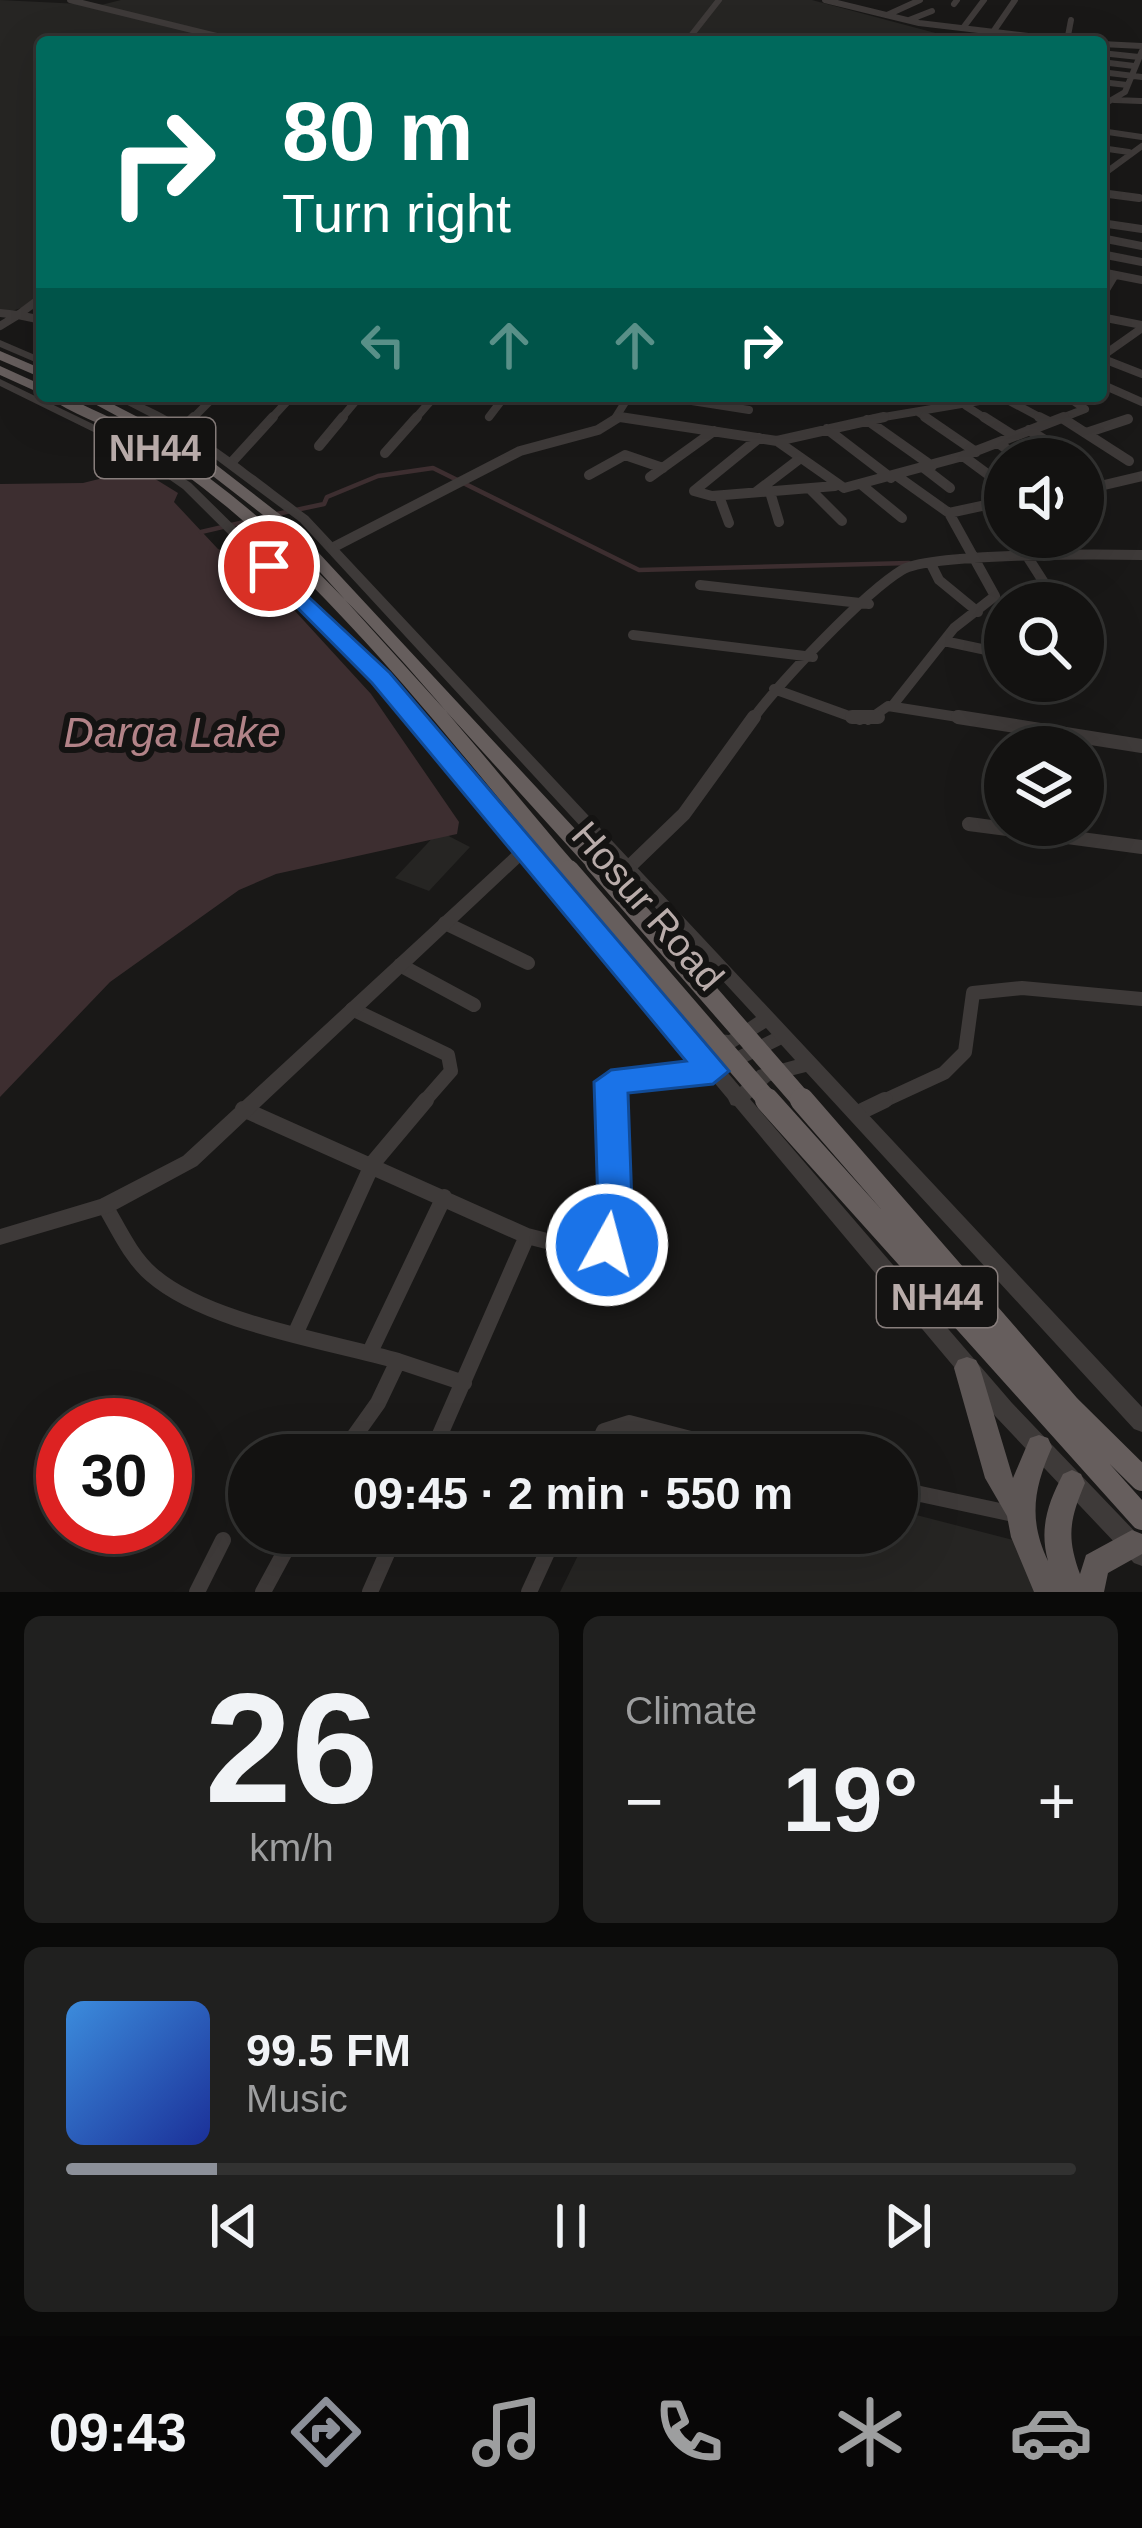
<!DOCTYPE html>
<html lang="en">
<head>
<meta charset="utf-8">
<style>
  body { margin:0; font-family:Arial,sans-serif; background:#20201f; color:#f1f3f6; height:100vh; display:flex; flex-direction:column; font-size:45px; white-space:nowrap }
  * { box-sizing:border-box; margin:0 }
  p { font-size:39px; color:#9d9e9f }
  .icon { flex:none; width:66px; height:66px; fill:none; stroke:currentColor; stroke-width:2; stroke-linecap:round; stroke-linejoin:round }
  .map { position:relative; height:1592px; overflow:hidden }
  .panel { display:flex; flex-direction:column; gap:24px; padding:24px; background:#0a0a09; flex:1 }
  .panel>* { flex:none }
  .guide { position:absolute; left:36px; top:36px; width:1071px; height:366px; border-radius:12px; box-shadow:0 12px 48px #0002,0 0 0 3px #323231; background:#00695c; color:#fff; overflow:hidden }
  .tools { position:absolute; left:984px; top:438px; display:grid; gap:24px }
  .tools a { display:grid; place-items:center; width:120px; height:120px; border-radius:50%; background:#131211; box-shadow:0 12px 48px #0002,0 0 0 3px #323231; font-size:60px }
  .speed { position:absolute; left:36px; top:1398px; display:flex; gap:24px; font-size:60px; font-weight:700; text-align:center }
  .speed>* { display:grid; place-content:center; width:156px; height:156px; border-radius:50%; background:#131211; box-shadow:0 12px 48px #0002,0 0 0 3px #323231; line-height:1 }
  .speed .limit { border:18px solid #d22; background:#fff; color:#111 }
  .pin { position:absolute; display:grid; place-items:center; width:102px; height:102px; color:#fff; margin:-51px; border:6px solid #fff; border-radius:50%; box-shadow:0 3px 12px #0007 }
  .me { position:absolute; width:132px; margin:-66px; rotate:7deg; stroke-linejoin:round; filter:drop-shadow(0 0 9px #0008) }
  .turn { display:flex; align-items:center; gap:42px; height:252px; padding:0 48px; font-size:54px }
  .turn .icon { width:156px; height:156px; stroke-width:2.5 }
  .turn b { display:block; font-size:84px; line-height:102px }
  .lanes { display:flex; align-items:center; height:114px; padding:0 48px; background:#0003; justify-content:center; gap:60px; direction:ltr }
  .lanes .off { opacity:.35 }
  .big { font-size:90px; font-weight:700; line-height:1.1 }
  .panel .tile { flex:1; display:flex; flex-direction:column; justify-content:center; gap:18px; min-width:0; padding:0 42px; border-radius:18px; background:#20201f }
  .panel .dial { align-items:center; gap:0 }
  .dial b { font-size:156px; line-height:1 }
  .song { display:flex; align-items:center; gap:36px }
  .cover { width:144px; height:144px; border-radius:18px; background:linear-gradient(135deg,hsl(210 70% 55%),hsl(230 70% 35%)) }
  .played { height:12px; border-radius:6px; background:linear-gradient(90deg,#8c9099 15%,#323231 15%) }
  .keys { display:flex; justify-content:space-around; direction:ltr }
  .heat { display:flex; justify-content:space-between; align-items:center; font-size:66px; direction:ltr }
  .panel .tiles { flex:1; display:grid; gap:24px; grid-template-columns:1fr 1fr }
  .tile:last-child { grid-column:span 2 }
  .trip { position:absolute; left:228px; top:1434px; width:690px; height:120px; border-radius:60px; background:#131211; box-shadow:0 12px 48px #0002,0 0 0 3px #323231; font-weight:700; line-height:120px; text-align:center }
  .menu { display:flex; height:192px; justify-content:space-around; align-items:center; background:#080707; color:#9d9e9f }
  .menu .icon { width:84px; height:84px }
  .menu .on { color:#8c9099 }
  .menu b { font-size:54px; color:#f1f3f6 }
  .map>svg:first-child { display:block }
  .built { fill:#262523 }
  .water { fill:#3d2e30 }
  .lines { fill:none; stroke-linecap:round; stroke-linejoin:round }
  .stream { stroke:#3d2e30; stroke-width:4.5 }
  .minor-far4 { stroke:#3e3a39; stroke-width:6 }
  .minor-far3 { stroke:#3e3a39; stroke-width:8 }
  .minor-far2 { stroke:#3e3a39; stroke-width:10 }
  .minor-far1 { stroke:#3e3a39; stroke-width:14 }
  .minor { stroke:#3e3a39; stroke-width:16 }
  .tertiary { fill:#3e3a39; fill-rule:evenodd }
  .primary { fill:#5d5655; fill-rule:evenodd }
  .trunk { fill:#665e5d; fill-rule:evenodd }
  .trunk-bridge-far1 { stroke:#665e5d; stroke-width:20 }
  .trunk-bridge { stroke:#665e5d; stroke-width:24 }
  .route { fill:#1a73e8; stroke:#114b97; stroke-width:3 }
  .labels { text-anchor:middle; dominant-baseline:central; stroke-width:12; stroke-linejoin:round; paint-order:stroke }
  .shield { fill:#141312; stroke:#887e7c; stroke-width:3 }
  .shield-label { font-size:36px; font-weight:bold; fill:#b9acaa }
  .street-label { font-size:39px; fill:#b9acaa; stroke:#141312 }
  .water-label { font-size:42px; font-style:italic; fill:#b28388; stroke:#141312 }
</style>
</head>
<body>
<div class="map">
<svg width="1142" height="1592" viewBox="0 0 1142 1592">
  <rect width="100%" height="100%" fill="#191817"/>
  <!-- built -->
  <path class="built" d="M0,0L101,5L121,0H812L969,42H42V311L21,308L0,315Z
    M439,831L470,847L429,891L395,878Z
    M897,1510L1017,1541L1040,1592H560L589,1533H897Z"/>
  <!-- water -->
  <path class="water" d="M139,469L178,493L174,502L218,549L251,563L371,694L459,822L457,834L276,874L239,890L110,982L0,1097V484L83,483Z"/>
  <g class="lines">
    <!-- stream -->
    <path class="stream" d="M277,514L324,504L327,497L378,476L433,468L639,570L909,563
      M201,532L266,517"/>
    <!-- minor-far4 -->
    <path class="minor-far4" d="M70,0L241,42
      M825,0L919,23L1078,42
      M954,4L957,0
      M887,15L920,0
      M909,20L932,11
      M963,28L984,0
      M993,32L1015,0
      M1067,41L1071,20
      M686,42L719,0
      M1101,44L1142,46
      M1101,53L1139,57
      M1101,62L1134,66
      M1101,72L1142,77
      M1101,82L1127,85
      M1114,100L1141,101
      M1101,106L1125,92L1142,51
      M1101,131L1142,137
      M1101,148L1129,152
      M1101,176L1142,146"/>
    <!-- minor-far3 -->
    <path class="minor-far3" d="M1101,193L1139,198
      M1101,223L1142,229
      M1101,238L1142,246
      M1101,254L1142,262
      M1101,272L1142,280
      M1101,298L1115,275
      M0,313L18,315L42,297
      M1101,317L1142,325
      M0,326L18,315L42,320
      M1101,357L1142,328
      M1101,358L1142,374
      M1101,384L1142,402
      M660,396L749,410
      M1000,396L1045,420
      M966,406L988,420
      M918,412L930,420
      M489,417L505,396
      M620,417L639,420
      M191,420L215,396
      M270,420L292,396
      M340,420L360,396
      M414,420L435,396
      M614,420L629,396
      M866,420L1009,396
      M1057,420L1085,409L1066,396"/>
    <!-- minor-far2 -->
    <path class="minor-far2" d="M620,417L777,441L844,488L963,456L1005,487
      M925,417L976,452
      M984,417L1014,436
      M1039,417L1049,422
      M1062,418L1129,461
      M867,420L932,466
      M182,429L194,417
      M827,429L891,478
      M1029,430L1062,451
      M1086,433L1128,419
      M759,438L694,491L712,496L835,486
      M777,441L884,417
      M998,443L1021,459
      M319,446L343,417
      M385,453L417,417
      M963,456L1064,417
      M231,463L273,417
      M924,468L950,488
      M589,475L625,455L663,468
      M897,476L949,513
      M650,477L714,431
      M863,486L902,518
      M810,489L842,521
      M1083,490L1142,476
      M756,492L798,460
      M770,492L779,522
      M719,496L729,523
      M332,548L520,451L598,430L619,417
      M1027,556L1057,603
      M932,566L939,580L978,612
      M700,585L869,604
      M633,635L813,657
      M944,641L1005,654
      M774,689L860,720
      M893,705L954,628L995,596L949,513L1005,501
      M752,720C779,683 864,593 902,570C929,553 1102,554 1142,555
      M868,720L888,706L977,720"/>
    <!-- minor-far1 -->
    <path class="minor-far1" d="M852,717H878
      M958,717L1142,746
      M969,824L1142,847
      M628,868L684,814L754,717
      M445,923L528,963
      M400,965L474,1005
      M352,1009L448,1055L451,1071L423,1103
      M611,1103V1083L713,1071L783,1036
      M879,1103L944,1073L965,1052L973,993L1022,988L1142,999"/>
    <!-- minor -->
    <path class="minor" d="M243,1109L527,1236L598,1254C627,1209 613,1151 611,1100
      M856,1114L885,1100
      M105,1206C119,1230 131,1257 152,1275C207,1323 328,1341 398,1361L378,1403L341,1455
      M297,1330L373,1163L426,1100
      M370,1352L444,1197
      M398,1361L464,1383
      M356,1435L410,1455
      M431,1455L527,1236
      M593,1455L604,1431L629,1423L752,1455
      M897,1489L1018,1515
      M197,1592L223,1540
      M263,1592L295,1533
      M370,1592L396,1533
      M529,1592L556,1533"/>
    <!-- tertiary -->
    <path class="tertiary" d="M0,340L42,358V365L0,347Z
      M0,379L128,441L191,483L386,675L693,1032L729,1035L756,1017L300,522L178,431L110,396C160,396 265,485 308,516L1142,1407V1432L1134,1429L806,1072L770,1081L750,1099L1012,1403L1142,1539V1566L1134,1563L996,1417L735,1106L731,1105L728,1099L682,1044L678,1043L676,1037L525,858L197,1166L112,1212L0,1245V1229L100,1199L183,1156L517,848L376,681L183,489L120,445L0,386ZM766,1028L795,1060L758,1070L740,1087L705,1046L732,1049Z"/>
    <!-- primary -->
    <path class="primary" d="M967,1357L976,1360L980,1368L1013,1478L1030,1438L1039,1435L1048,1438L1052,1447C1034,1488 1028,1519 1048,1561C1039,1528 1048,1503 1063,1474L1072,1470L1081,1474L1085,1483C1070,1519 1066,1536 1080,1574L1086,1555L1132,1530L1142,1534V1554L1108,1573L1104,1592H1034L1011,1537L1007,1516L985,1478L954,1368L958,1360Z"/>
    <!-- trunk -->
    <path class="trunk" d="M0,351L42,369V378L0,360Z
      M0,366L42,385V394L0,375Z
      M47,396H64C100,413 137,429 171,451C327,554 455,724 576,865L578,870L576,875H562C456,748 354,614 227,507C196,482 164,457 129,438C103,424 71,414 47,396Z
      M80,396H97L188,443L291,523L602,858L604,863L602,868H588L281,529L178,449Z"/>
    <!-- trunk-bridge-far1 -->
    <path class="trunk-bridge-far1" d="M595,863L804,1103
      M569,870L770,1103"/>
    <!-- trunk-bridge -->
    <path class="trunk-bridge" d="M767,1100L1142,1518
      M802,1100L1069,1407L1142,1479"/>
  </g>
  <!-- route -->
  <path class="route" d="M269,560L390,673L729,1071L713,1084L628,1093L632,1205L620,1256L607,1260L594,1256L589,1245L598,1205L594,1082L611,1070L686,1061L372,683L261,571L258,566Z"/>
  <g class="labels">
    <!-- shield labels -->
    <g class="shield">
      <rect x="95" y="418" width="120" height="60" rx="9"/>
      <rect x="877" y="1267" width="120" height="60" rx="9"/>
    </g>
    <g class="shield-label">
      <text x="155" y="448">NH44</text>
      <text x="937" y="1297">NH44</text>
    </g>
    <!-- street labels -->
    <g class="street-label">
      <text transform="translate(648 906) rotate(49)">Hosur Road</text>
    </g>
    <!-- water labels -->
    <g class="water-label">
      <text x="172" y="732">Darga Lake</text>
    </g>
  </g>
</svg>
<div class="tools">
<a><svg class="icon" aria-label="sound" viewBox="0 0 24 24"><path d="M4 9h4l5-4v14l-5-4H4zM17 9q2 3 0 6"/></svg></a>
<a><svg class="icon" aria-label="search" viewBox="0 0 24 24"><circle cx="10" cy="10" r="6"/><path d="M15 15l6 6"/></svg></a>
<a><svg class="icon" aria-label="layers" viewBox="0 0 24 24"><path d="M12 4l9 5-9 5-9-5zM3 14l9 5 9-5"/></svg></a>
</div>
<div class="speed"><div class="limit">30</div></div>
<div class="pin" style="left:269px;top:566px;background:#d93025"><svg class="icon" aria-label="arrive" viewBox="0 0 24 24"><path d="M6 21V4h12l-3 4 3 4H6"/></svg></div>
<svg class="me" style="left:607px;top:1245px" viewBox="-20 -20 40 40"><circle r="17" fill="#1a73e8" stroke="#fff" stroke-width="3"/><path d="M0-11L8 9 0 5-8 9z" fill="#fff"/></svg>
<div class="trip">09:45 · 2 min · 550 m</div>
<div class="guide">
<div class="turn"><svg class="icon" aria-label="right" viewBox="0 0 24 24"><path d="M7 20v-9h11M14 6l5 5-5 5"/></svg><div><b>80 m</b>Turn right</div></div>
<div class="lanes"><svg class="icon off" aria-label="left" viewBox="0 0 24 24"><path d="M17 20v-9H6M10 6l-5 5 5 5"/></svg><svg class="icon off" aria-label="ahead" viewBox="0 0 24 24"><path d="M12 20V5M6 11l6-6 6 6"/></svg><svg class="icon off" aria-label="ahead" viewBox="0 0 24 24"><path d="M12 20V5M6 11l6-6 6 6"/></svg><svg class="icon" aria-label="right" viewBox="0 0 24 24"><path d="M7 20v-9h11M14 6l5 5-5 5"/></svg></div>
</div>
</div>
<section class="panel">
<div class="tiles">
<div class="tile dial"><b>26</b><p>km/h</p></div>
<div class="tile"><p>Climate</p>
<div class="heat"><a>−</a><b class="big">19°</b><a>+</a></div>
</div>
<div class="tile">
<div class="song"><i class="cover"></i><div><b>99.5 FM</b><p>Music</p></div></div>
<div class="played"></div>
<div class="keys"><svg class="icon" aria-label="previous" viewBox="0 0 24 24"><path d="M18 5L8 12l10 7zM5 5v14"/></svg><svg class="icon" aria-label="pause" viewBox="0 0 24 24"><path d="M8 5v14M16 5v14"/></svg><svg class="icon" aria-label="next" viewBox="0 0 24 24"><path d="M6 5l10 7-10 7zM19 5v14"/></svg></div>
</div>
</div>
</section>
<nav class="menu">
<b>09:43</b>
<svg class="icon on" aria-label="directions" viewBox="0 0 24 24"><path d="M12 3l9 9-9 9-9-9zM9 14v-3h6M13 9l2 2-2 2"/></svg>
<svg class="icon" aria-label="music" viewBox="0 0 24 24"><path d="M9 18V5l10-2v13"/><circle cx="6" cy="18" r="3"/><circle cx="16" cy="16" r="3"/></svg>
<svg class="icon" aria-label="phone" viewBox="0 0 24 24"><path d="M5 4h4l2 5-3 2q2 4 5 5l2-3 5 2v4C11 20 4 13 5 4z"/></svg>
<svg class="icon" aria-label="climate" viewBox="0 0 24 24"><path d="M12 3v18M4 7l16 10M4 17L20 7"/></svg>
<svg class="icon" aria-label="car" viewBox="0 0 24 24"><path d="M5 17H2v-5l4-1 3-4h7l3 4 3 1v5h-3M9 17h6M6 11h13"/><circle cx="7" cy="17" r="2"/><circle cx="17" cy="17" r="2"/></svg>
</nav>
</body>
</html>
